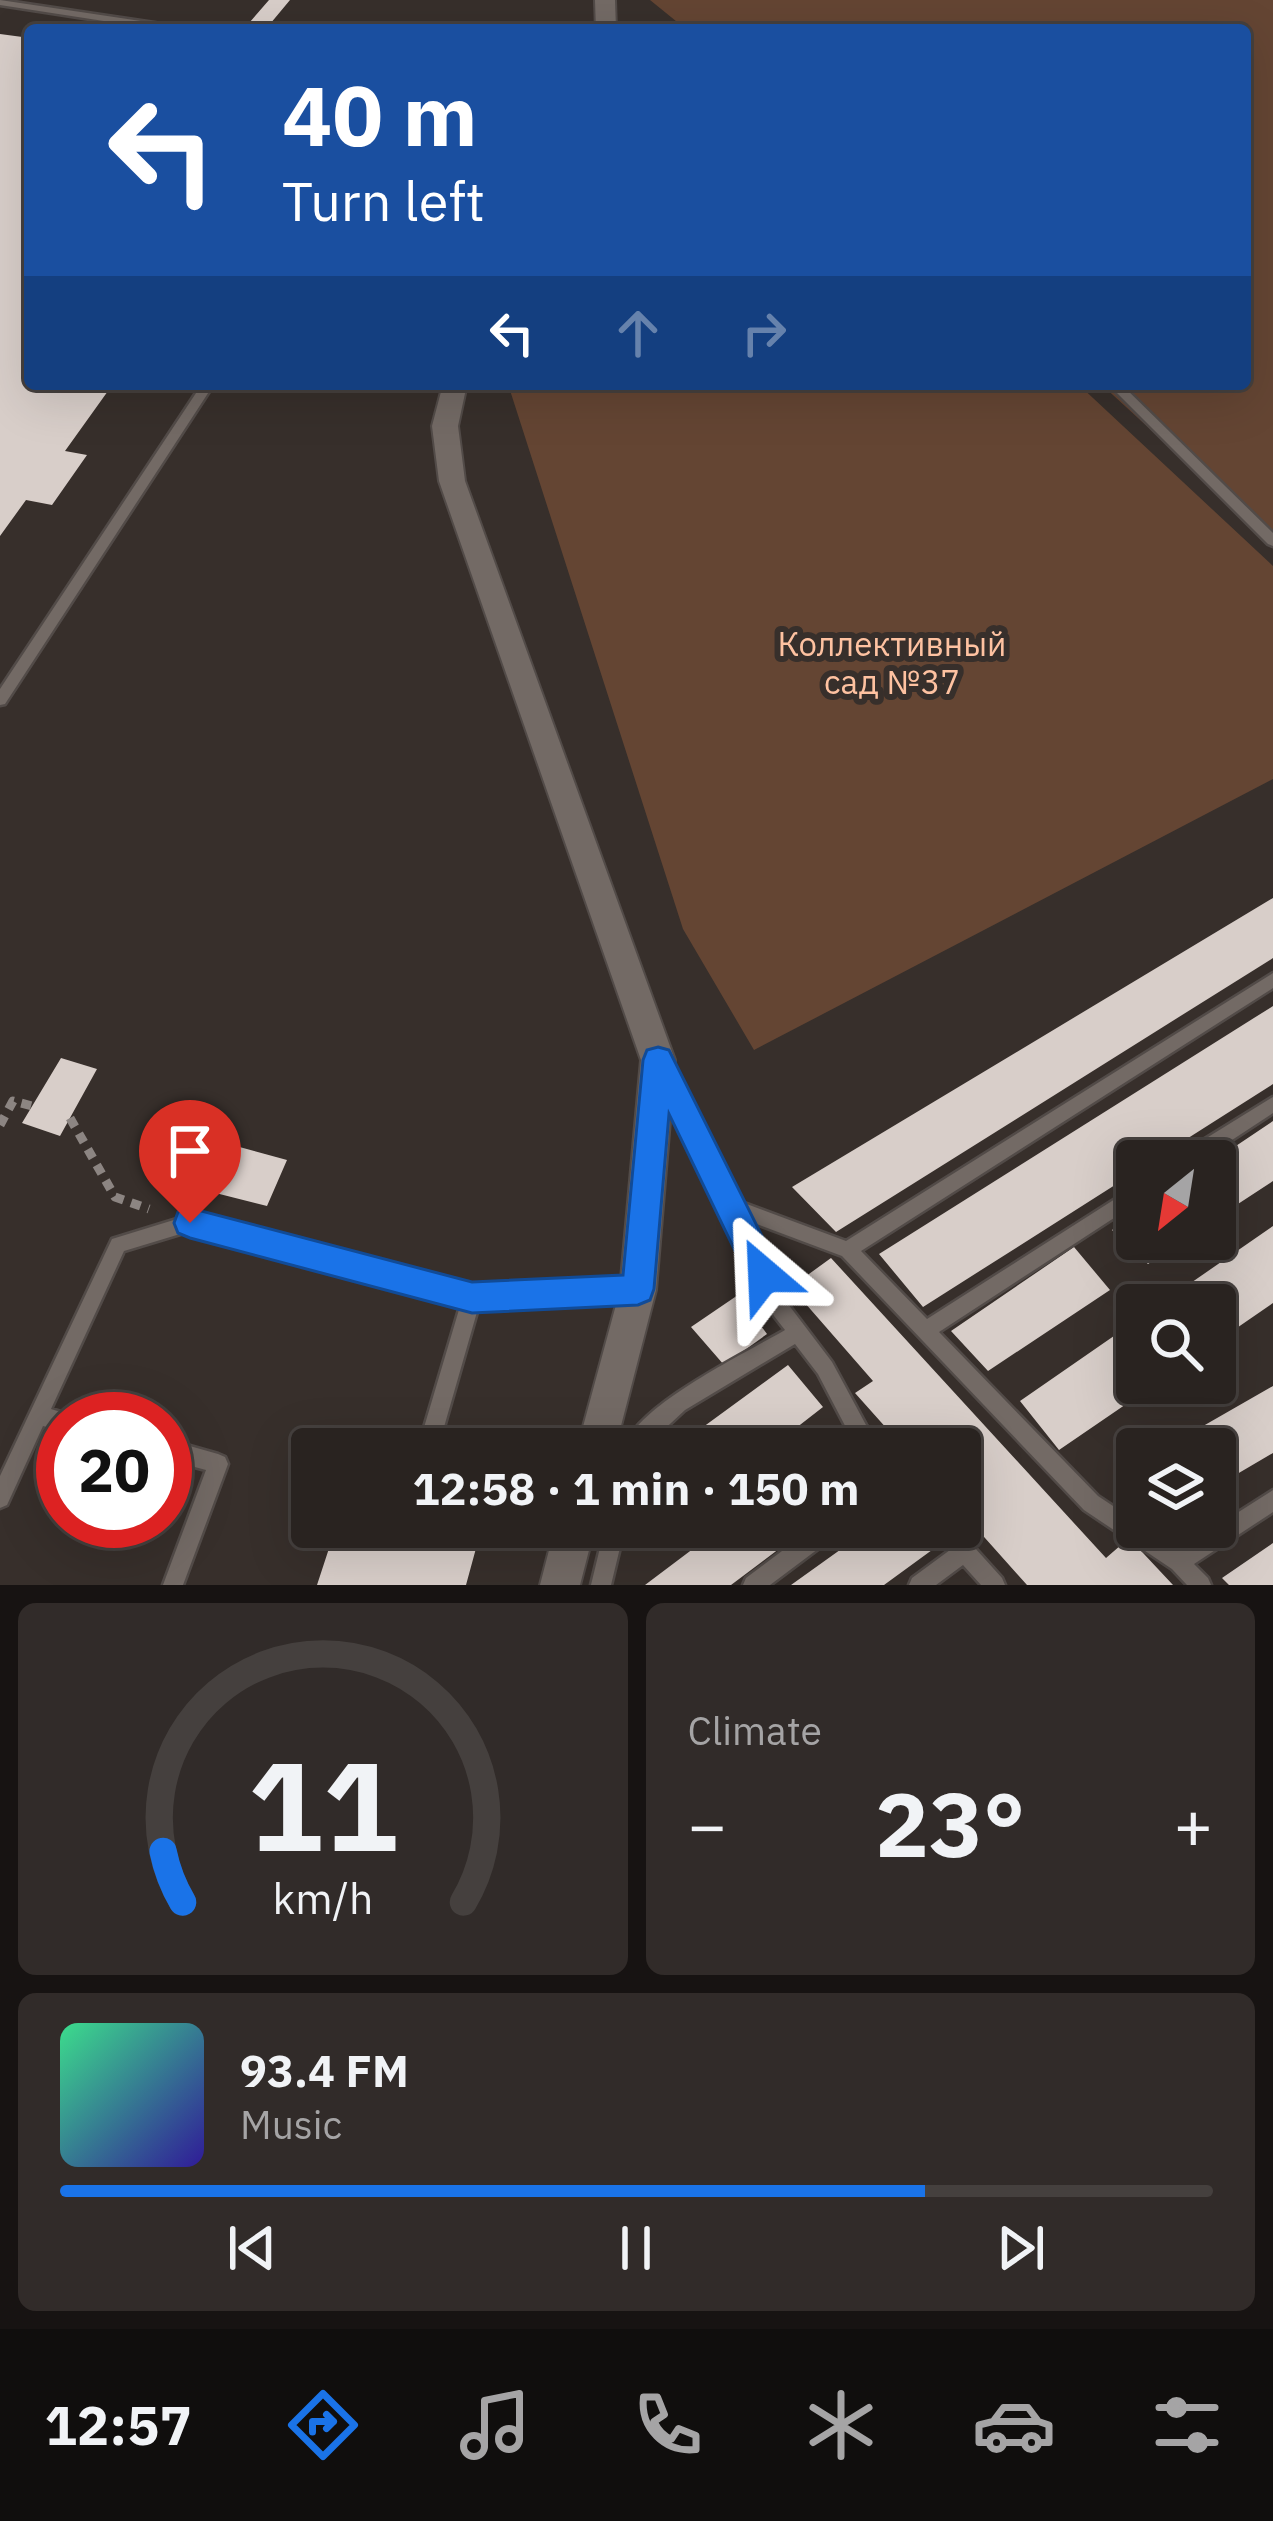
<!DOCTYPE html>
<html lang="en">
<head>
<meta charset="utf-8">
<style>
  body { margin:0; font-family:"IBM Plex Sans",sans-serif; background:#312b29; color:#f1f3f6; height:100vh; display:flex; flex-direction:column; font-size:45px; white-space:nowrap }
  * { box-sizing:border-box; margin:0 }
  p { font-size:39px; color:#a5a4a5 }
  .icon { flex:none; width:66px; height:66px; fill:none; stroke:currentColor; stroke-width:2; stroke-linecap:round; stroke-linejoin:round }
  .map { position:relative; height:1585px; overflow:hidden }
  .details { display:flex; flex-direction:column; gap:18px; padding:18px; background:#171312; flex:1 }
  .details>* { flex:none }
  .banner { position:absolute; left:24px; top:24px; width:1227px; height:366px; border-radius:12px; box-shadow:0 12px 48px #0002,0 0 0 3px #45403e; background:#1a4fa0; color:#fff; overflow:hidden }
  .needle { width:78px; rotate:210deg }
  .controls { position:absolute; left:1116px; top:1140px; display:grid; gap:24px }
  .controls a { display:grid; place-items:center; width:120px; height:120px; border-radius:12px; background:#292320; box-shadow:0 12px 48px #0002,0 0 0 3px #45403e; font-size:60px }
  .speed { position:absolute; left:36px; top:1392px; display:flex; gap:24px; font-size:60px; font-weight:700; text-align:center }
  .speed>* { display:grid; place-content:center; width:156px; height:156px; border-radius:50%; background:#292320; box-shadow:0 12px 48px #0002,0 0 0 3px #45403e; line-height:1 }
  .speed .limit { border:18px solid #d22; background:#fff; color:#111 }
  .pin { position:absolute; display:grid; place-items:center; width:102px; height:102px; color:#fff; margin:-123px -51px; border-radius:50% 50% 50% 0; rotate:-45deg; box-shadow:0 0 12px #0007 }
  .pin .icon { rotate:45deg }
  .me { position:absolute; width:132px; margin:-66px; rotate:334deg; stroke-linejoin:round; filter:drop-shadow(0 0 9px #0008) }
  .turn { display:flex; align-items:center; gap:42px; height:252px; padding:0 60px; font-size:54px }
  .turn .icon { width:156px; height:156px; stroke-width:2.5 }
  .turn b { display:block; font-size:84px; line-height:102px }
  .lanes { display:flex; align-items:center; height:114px; padding:0 60px; background:#0003; justify-content:center; gap:60px; direction:ltr }
  .lanes .off { opacity:.35 }
  .big { font-size:90px; font-weight:800; line-height:1.1 }
  .details .tile { flex:1; display:flex; flex-direction:column; justify-content:center; gap:18px; min-width:0; padding:0 42px; border-radius:18px; background:#312b29 }
  .details .dial { align-items:center; gap:0 }
  .dial svg { height:312px; overflow:visible; fill:none; stroke:#45403e; stroke-width:7; stroke-linecap:round; text-anchor:middle }
  .dial text { fill:#f1f3f6; stroke:none }
  .song { display:flex; align-items:center; gap:36px }
  .cover { width:144px; height:144px; border-radius:18px; background:linear-gradient(135deg,hsl(150 70% 55%),hsl(250 70% 35%)) }
  .played { height:12px; border-radius:6px; background:linear-gradient(90deg,#1a73e8 75%,#45403e 75%) }
  .keys { display:flex; justify-content:space-around; direction:ltr }
  .heat { display:flex; justify-content:space-between; align-items:center; font-size:66px; direction:ltr }
  .details .tiles { flex:1; display:grid; gap:18px; grid-template-columns:1fr 1fr }
  .tile:last-child { grid-column:span 2 }
  .trip { position:absolute; left:291px; top:1428px; width:690px; height:120px; border-radius:12px; background:#292320; box-shadow:0 12px 48px #0002,0 0 0 3px #45403e; font-weight:800; line-height:120px; text-align:center }
  .tab-bar { display:flex; height:192px; justify-content:space-around; align-items:center; background:#100e0d; color:#a5a4a5 }
  .tab-bar .icon { width:84px; height:84px }
  .tab-bar .active { color:#1a73e8 }
  .tab-bar b { font-size:54px; color:#f1f3f6 }
  .map>svg:first-child { display:block }
  .green { fill:#644533 }
  .building { fill:#d8cec9 }
  .lines { fill:none; stroke-linecap:round; stroke-linejoin:round }
  .service-casing { stroke:#524b48; stroke-width:5 }
  .minor-casing { stroke:#524b48; stroke-width:4 }
  .path { stroke:#8c8582; stroke-width:9; stroke-dasharray:10 8; stroke-linecap:butt }
  .service { fill:#736a65; fill-rule:evenodd }
  .minor { fill:#736a65; fill-rule:evenodd }
  .route { fill:#1a73e8; stroke:#114b97; stroke-width:3 }
  .labels { text-anchor:middle; dominant-baseline:central; stroke-width:12; stroke-linejoin:round; paint-order:stroke }
  .park-label { font-size:33px; fill:#fec2a1; stroke:#372f2b }
</style>
</head>
<body>
<div class="map">
<svg width="1273" height="1585" viewBox="0 0 1273 1585">
  <rect width="100%" height="100%" fill="#372f2b"/>
  <!-- green -->
  <path class="green" d="M650,0H1273V542L1101,384H1245V30H687Z
    M508,384H1078L1273,566V779L754,1050L683,929Z"/>
  <!-- building -->
  <path class="building" d="M269,0H290L265,30H243Z
    M0,34L30,38V384H113L65,451L87,455L52,505L26,500L0,536Z
    M1273,898V958L836,1232L792,1187Z
    M1273,1006V1084L1152,1161H1137V1171L923,1307L879,1254Z
    M61,1058L97,1069L60,1136L22,1123Z
    M1273,1121V1181L1215,1219V1160Z
    M203,1137L287,1160L267,1206L180,1184Z
    M1137,1213V1239H1185L1148,1264L1112,1230Z
    M1273,1226V1303L1215,1343V1305H1159Z
    M1074,1247L1110,1290L988,1371L951,1331Z
    M831,1258L1106,1558L1129,1538L1173,1585H1027L960,1510V1449H905L855,1393L873,1381L791,1287Z
    M738,1295L767,1334L724,1365L691,1327Z
    M1137,1320V1383H1157L1059,1450L1020,1401Z
    M788,1365L823,1407L769,1449H673Z
    M1273,1386V1453L1215,1487V1449H1163Z
    M1137,1464V1507L1114,1477Z
    M336,1527H452L450,1533L478,1541L466,1585H317Z
    M722,1527H808L731,1585H645Z
    M872,1527H914L932,1550L884,1585H791Z
    M1273,1543V1585H1229L1222,1578Z"/>
  <g class="lines">
    <defs>
      <path id="service" d="M0,0L181,27L186,30H162L0,5Z
        M606,21L637,28L638,30H620L603,26L601,24Z
        M202,384H214L5,704L0,705V689Z
        M1108,384H1121L1273,533V546L1268,544Z
        M1273,973V988L861,1251L927,1319L1137,1185V1203L939,1332L1098,1496L1137,1522V1527H1144L1179,1550L1273,1490V1512L1194,1564L1208,1578L1211,1585H1187L1172,1569L1084,1510L842,1256L746,1220L788,1304L832,1362L866,1425L884,1449H861L852,1439L818,1374L795,1344L685,1410L643,1449H623C637,1405 744,1354 785,1330L774,1316L657,1073L659,1068L665,1066L671,1068L736,1200L846,1241Z
        M1273,1097V1113L1200,1161H1176L1179,1155Z
        M190,1215L472,1288L638,1281L644,1284L647,1290L644,1296L638,1299L479,1305L440,1441L437,1448L426,1449L420,1441L461,1303L190,1231L124,1251L51,1409L70,1415L71,1419H63V1431L43,1426L7,1505L0,1508V1476L112,1239Z
        M165,1439L218,1454L225,1457L228,1464L183,1585H163L206,1470L165,1459Z
        M605,1527H625L611,1585H591Z
        M814,1527H841L838,1534L770,1585H743L746,1578Z
        M933,1527H956L1002,1578L1005,1585H981L963,1565L936,1585H909L912,1578L950,1550Z"/>
      <path id="minor" d="M595,0H615L616,30H596Z
        M443,384H467L458,426L465,481L675,1060L656,1290L615,1449H577L620,1290L641,1060L439,481L432,426Z
        M555,1527H595L580,1585H540Z"/>
    </defs>
    <!-- service casing -->
    <use href="#service" class="service-casing"/>
    <!-- minor casing -->
    <use href="#minor" class="minor-casing"/>
    <!-- path -->
    <path class="path" d="M70,1118L115,1197L149,1209
      M0,1125L13,1101L32,1106"/>
    <!-- service -->
    <use href="#service" class="service"/>
    <!-- minor -->
    <use href="#minor" class="minor"/>
  </g>
  <!-- route -->
  <path class="route" d="M658,1047L669,1050L776,1264L781,1275L776,1286L764,1290L752,1286L669,1114L654,1289L650,1300L638,1305L472,1313L190,1238L178,1233L174,1223L178,1212L190,1208L472,1282L623,1275L643,1060L647,1050Z"/>
  <g class="labels">
    <!-- park labels -->
    <g class="park-label">
      <text x="892" y="643">Коллективный<tspan x="892" dy="38">сад №37</tspan></text>
    </g>
  </g>
</svg>
<div class="controls">
<a><svg class="needle" viewBox="-14 -14 28 28"><path d="M0-13l5 13h-10z" fill="#e53935"/><path d="M0 13l5-13h-10z" fill="#a5a4a5"/></svg></a>
<a><svg class="icon" aria-label="search" viewBox="0 0 24 24"><circle cx="10" cy="10" r="6"/><path d="M15 15l6 6"/></svg></a>
<a><svg class="icon" aria-label="layers" viewBox="0 0 24 24"><path d="M12 4l9 5-9 5-9-5zM3 14l9 5 9-5"/></svg></a>
</div>
<div class="speed"><div class="limit">20</div></div>
<div class="pin" style="left:190px;top:1223px;background:#d93025"><svg class="icon" aria-label="arrive" viewBox="0 0 24 24"><path d="M6 21V4h12l-3 4 3 4H6"/></svg></div>
<svg class="me" style="left:764px;top:1275px" viewBox="-20 -20 40 40"><path d="M0-17L14 15 0 8-14 15z" fill="#1a73e8" stroke="#fff" stroke-width="4"/></svg>
<div class="trip">12:58 · 1 min · 150 m</div>
<div class="banner">
<div class="turn"><svg class="icon" aria-label="left" viewBox="0 0 24 24"><path d="M17 20v-9H6M10 6l-5 5 5 5"/></svg><div><b>40 m</b>Turn left</div></div>
<div class="lanes"><svg class="icon" aria-label="left" viewBox="0 0 24 24"><path d="M17 20v-9H6M10 6l-5 5 5 5"/></svg><svg class="icon off" aria-label="ahead" viewBox="0 0 24 24"><path d="M12 20V5M6 11l6-6 6 6"/></svg><svg class="icon off" aria-label="right" viewBox="0 0 24 24"><path d="M7 20v-9h11M14 6l5 5-5 5"/></svg></div>
</div>
</div>
<section class="details">
<div class="tiles">
<div class="tile dial"><svg viewBox="0 0 100 80">
<path d="M14 69A42 42 0 1 1 86 69"/>
<path d="M14 69A42 42 0 0 1 9 56" stroke="#1a73e8"/>
<text x="50" y="56" font-size="32" font-weight="700">11</text>
<text x="50" y="72" font-size="11">km/h</text>
</svg></div>
<div class="tile"><p>Climate</p>
<div class="heat"><a>−</a><b class="big">23°</b><a>+</a></div>
</div>
<div class="tile">
<div class="song"><i class="cover"></i><div><b>93.4 FM</b><p>Music</p></div></div>
<div class="played"></div>
<div class="keys"><svg class="icon" aria-label="previous" viewBox="0 0 24 24"><path d="M18 5L8 12l10 7zM5 5v14"/></svg><svg class="icon" aria-label="pause" viewBox="0 0 24 24"><path d="M8 5v14M16 5v14"/></svg><svg class="icon" aria-label="next" viewBox="0 0 24 24"><path d="M6 5l10 7-10 7zM19 5v14"/></svg></div>
</div>
</div>
</section>
<nav class="tab-bar">
<b>12:57</b>
<svg class="icon active" aria-label="directions" viewBox="0 0 24 24"><path d="M12 3l9 9-9 9-9-9zM9 14v-3h6M13 9l2 2-2 2"/></svg>
<svg class="icon" aria-label="music" viewBox="0 0 24 24"><path d="M9 18V5l10-2v13"/><circle cx="6" cy="18" r="3"/><circle cx="16" cy="16" r="3"/></svg>
<svg class="icon" aria-label="phone" viewBox="0 0 24 24"><path d="M5 4h4l2 5-3 2q2 4 5 5l2-3 5 2v4C11 20 4 13 5 4z"/></svg>
<svg class="icon" aria-label="climate" viewBox="0 0 24 24"><path d="M12 3v18M4 7l16 10M4 17L20 7"/></svg>
<svg class="icon" aria-label="car" viewBox="0 0 24 24"><path d="M5 17H2v-5l4-1 3-4h7l3 4 3 1v5h-3M9 17h6M6 11h13"/><circle cx="7" cy="17" r="2"/><circle cx="17" cy="17" r="2"/></svg>
<svg class="icon" aria-label="filters" viewBox="0 0 24 24"><path d="M4 7h16M4 17h16"/><circle cx="9" cy="7" r="2"/><circle cx="15" cy="17" r="2"/></svg>
</nav>
</body>
</html>
